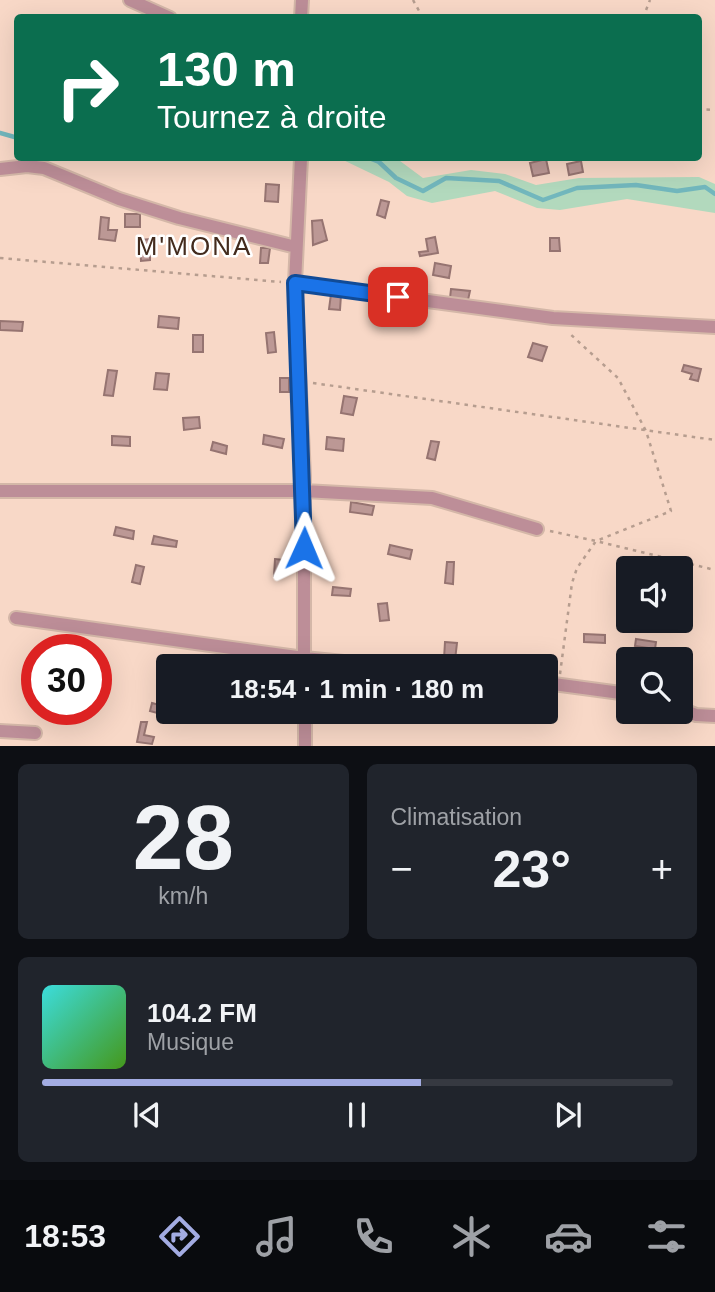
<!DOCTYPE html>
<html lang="fr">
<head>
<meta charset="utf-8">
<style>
  body { margin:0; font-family:Helvetica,sans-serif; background:#20242c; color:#f1f3f6; height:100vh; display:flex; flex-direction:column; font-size:26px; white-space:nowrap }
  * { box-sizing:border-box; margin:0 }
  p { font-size:23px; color:#9ea1a6 }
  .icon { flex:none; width:38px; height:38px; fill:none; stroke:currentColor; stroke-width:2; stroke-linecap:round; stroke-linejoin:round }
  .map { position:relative; height:746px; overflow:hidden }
  .details { display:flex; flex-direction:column; gap:18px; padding:18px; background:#0d0f14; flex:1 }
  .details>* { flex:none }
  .guide { position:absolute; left:14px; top:14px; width:688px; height:147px; border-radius:7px; box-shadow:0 7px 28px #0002; background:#0b6e4f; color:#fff; overflow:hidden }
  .fabs { position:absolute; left:616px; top:556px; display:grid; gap:14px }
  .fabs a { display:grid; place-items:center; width:77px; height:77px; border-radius:7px; background:#171b24; box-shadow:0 7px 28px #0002; font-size:35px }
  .speed { position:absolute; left:21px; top:634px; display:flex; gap:14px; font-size:35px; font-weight:700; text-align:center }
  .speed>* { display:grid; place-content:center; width:91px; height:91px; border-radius:50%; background:#171b24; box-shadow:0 7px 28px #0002; line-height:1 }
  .speed .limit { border:10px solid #d22; background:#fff; color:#111 }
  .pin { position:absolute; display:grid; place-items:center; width:60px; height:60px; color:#fff; margin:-30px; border-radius:14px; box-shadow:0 4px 10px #0006 }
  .me { position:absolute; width:77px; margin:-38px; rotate:1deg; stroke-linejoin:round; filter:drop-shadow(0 0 5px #0008) }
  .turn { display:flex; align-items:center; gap:24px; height:147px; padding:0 28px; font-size:32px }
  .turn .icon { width:91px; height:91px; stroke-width:2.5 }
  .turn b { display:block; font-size:49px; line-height:60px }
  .big { font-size:52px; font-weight:800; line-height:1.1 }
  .details .tile { flex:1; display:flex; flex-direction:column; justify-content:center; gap:10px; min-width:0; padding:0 24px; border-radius:10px; background:#20242c }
  .details .dial { align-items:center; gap:0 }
  .dial b { font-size:91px; line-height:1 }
  .song { display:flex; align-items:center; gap:21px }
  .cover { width:84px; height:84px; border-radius:10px; background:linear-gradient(135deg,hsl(180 70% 55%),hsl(100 70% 35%)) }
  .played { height:7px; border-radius:4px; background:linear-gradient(90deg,#a3ace2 60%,#363941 60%) }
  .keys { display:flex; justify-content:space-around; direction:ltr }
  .heat { display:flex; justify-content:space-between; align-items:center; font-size:38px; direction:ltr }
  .details .tiles { flex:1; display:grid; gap:18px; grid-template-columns:1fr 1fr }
  .tile:last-child { grid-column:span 2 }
  .trip { position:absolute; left:156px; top:654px; width:402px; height:70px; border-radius:7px; background:#171b24; box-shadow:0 7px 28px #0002; font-weight:800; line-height:70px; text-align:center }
  .tabs { display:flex; height:112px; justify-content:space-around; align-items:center; background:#090b0e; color:#9ea1a6 }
  .tabs .icon { width:49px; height:49px }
  .tabs .current { color:#a3ace2 }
  .tabs b { font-size:32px; color:#f1f3f6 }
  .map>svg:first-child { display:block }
  .green { fill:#b2d9bd }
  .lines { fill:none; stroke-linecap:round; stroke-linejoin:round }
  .stream { stroke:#72b7bd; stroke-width:4.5 }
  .building { fill:#bc9895; stroke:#967471; stroke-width:2 }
  .minor-casing { stroke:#d4b7a8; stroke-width:16 }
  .path { stroke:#b69d8f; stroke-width:2.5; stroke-dasharray:3.5 5; stroke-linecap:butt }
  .minor { stroke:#bd8e98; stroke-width:12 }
  .route-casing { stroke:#114b97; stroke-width:18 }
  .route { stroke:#1a73e8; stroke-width:12 }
  .labels { text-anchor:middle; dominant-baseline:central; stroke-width:5; stroke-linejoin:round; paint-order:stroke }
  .quarter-label { font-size:26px; letter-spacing:2px; fill:#432b1d; stroke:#fff }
</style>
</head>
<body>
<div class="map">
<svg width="715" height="746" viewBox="0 0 715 746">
  <rect width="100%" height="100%" fill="#f8d8c7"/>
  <!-- green -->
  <path class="green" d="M339,158H396L423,178L471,170L505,174L536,185L579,178L699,177L715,184V213L627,199L560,210L537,208L495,191L432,203L407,196L389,182Z"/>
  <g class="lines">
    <!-- stream -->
    <path class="stream" d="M0,133L18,138
      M369,158L379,162L396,178L423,191L446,178L499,181L543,200L577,188L636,185L677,191L705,187L715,194"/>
  </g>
  <!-- building -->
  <path class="building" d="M546,159L549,173L533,176L530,163Z
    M581,161L583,172L569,175L567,164Z
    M266,184L279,185L278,202L265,201Z
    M381,200L389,202L385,218L377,215Z
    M125,214H140V227H125Z
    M101,217L109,218L108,230H117L115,241L99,239Z
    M322,220L327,240L313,245L312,221Z
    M435,237L438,253L420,256L419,252L428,251L426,239Z
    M550,238H559L560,251H550Z
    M151,239L155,256H150V260L141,261L140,240Z
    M261,248H270L268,263H260Z
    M435,263L451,266L449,278L433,275Z
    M451,289L470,291L468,300L450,298Z
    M331,294L341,295L340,310L329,309Z
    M159,316L179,318L178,329L158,327Z
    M0,321L23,322L22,331L0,330Z
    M274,332L276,352L268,353L266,333Z
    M193,335H203V352H193Z
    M533,343L547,347L542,361L528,357Z
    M684,365L701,369L698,381L690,379L692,374L682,371Z
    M108,370L117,371L113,396L104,395Z
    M156,373L169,374L167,390L154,389Z
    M280,378H289V392H280Z
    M344,396L357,398L353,415L341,413Z
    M199,417L200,428L184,430L183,418Z
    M264,435L284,439L282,448L263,444Z
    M112,436L130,437V446L112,445Z
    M327,437L344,439L343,451L326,449Z
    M431,441L439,442L435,460L427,458Z
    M213,442L227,446L226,454L211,450Z
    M351,502L374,506L372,515L350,512Z
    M116,527L134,531L133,539L114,535Z
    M154,536L177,541L176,547L152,544Z
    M390,545L412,550L410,559L388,554Z
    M275,559L283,560V576H274Z
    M447,562H454L453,584L445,583Z
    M136,565L144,567L140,584L132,582Z
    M333,587L351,589L350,596L332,595Z
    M387,603L389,620L380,621L378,604Z
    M584,634L605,635V643L584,642Z
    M636,639L656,642L655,649L635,646Z
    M445,642L457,643L455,660L444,659Z
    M152,703L167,707L165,715L150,711Z
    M440,712H459L457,721L439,718Z
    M141,722H147L144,735L154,737L152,744L137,742Z"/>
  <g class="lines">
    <defs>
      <path id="minor" d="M130,0L170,18
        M301,18L302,0
        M301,158L295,283L304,476V667
        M0,169L27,166L44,168L119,199L179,218L296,247
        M295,283L553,318L715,327
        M0,491H304L432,498L537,529
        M16,618L304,658L393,667
        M546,683L628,694
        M681,709L696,715L715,716
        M305,712V746
        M0,731L35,733"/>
    </defs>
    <!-- minor casing -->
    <use href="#minor" class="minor-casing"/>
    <!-- path -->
    <path class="path" d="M413,0L423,18
      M643,18L650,0
      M698,109L715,110
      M0,258L281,282
      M313,383L715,440
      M550,531L596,541L671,511L646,431L618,378L568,332
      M560,674L572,583L577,568L596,541L715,570"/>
    <!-- minor -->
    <use href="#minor" class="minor"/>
  </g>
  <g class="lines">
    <defs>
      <path id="route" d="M304,548L295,283L398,297"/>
    </defs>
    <!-- route casing -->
    <use href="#route" class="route-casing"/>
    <!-- route -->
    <use href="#route" class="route"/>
  </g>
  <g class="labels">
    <!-- quarter labels -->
    <g class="quarter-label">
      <text x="194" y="246">M'MONA</text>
    </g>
  </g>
</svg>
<div class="fabs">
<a><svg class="icon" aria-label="sound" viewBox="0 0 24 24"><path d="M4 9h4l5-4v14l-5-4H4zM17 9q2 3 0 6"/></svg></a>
<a><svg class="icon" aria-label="search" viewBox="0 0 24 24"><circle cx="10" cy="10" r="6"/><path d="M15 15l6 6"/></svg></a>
</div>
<div class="speed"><div class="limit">30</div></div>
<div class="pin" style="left:398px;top:297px;background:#d93025"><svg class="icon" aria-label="arrive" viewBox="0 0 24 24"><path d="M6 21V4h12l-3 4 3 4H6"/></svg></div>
<svg class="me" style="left:304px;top:548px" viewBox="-20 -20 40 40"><path d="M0-17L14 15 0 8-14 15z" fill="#1a73e8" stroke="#fff" stroke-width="4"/></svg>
<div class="trip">18:54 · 1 min · 180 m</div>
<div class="guide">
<div class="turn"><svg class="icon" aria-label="right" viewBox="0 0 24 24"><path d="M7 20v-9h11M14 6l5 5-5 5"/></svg><div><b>130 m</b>Tournez à droite</div></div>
</div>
</div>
<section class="details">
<div class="tiles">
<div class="tile dial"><b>28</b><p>km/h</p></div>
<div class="tile"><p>Climatisation</p>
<div class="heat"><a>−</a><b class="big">23°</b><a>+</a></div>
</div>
<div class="tile">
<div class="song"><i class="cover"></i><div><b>104.2 FM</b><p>Musique</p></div></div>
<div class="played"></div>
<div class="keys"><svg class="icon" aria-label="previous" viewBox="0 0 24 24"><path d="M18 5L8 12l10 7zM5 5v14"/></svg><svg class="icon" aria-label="pause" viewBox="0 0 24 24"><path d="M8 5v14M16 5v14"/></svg><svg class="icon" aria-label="next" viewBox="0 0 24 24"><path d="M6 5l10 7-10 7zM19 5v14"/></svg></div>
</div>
</div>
</section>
<nav class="tabs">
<b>18:53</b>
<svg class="icon current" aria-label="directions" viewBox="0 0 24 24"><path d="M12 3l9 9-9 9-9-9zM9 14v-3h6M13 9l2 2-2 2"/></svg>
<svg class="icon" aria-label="music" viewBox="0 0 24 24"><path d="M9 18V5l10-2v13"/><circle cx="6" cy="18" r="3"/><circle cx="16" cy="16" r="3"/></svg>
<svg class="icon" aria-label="phone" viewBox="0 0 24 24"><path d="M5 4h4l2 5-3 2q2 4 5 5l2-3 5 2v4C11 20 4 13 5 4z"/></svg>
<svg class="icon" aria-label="climate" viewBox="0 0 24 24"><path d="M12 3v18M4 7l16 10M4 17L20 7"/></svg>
<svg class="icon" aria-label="car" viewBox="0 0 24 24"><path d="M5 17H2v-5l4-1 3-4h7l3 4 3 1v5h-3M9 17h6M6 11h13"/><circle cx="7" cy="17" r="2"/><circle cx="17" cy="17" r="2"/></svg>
<svg class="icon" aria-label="filters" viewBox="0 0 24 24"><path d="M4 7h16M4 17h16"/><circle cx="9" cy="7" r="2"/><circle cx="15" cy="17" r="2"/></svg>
</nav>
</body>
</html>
